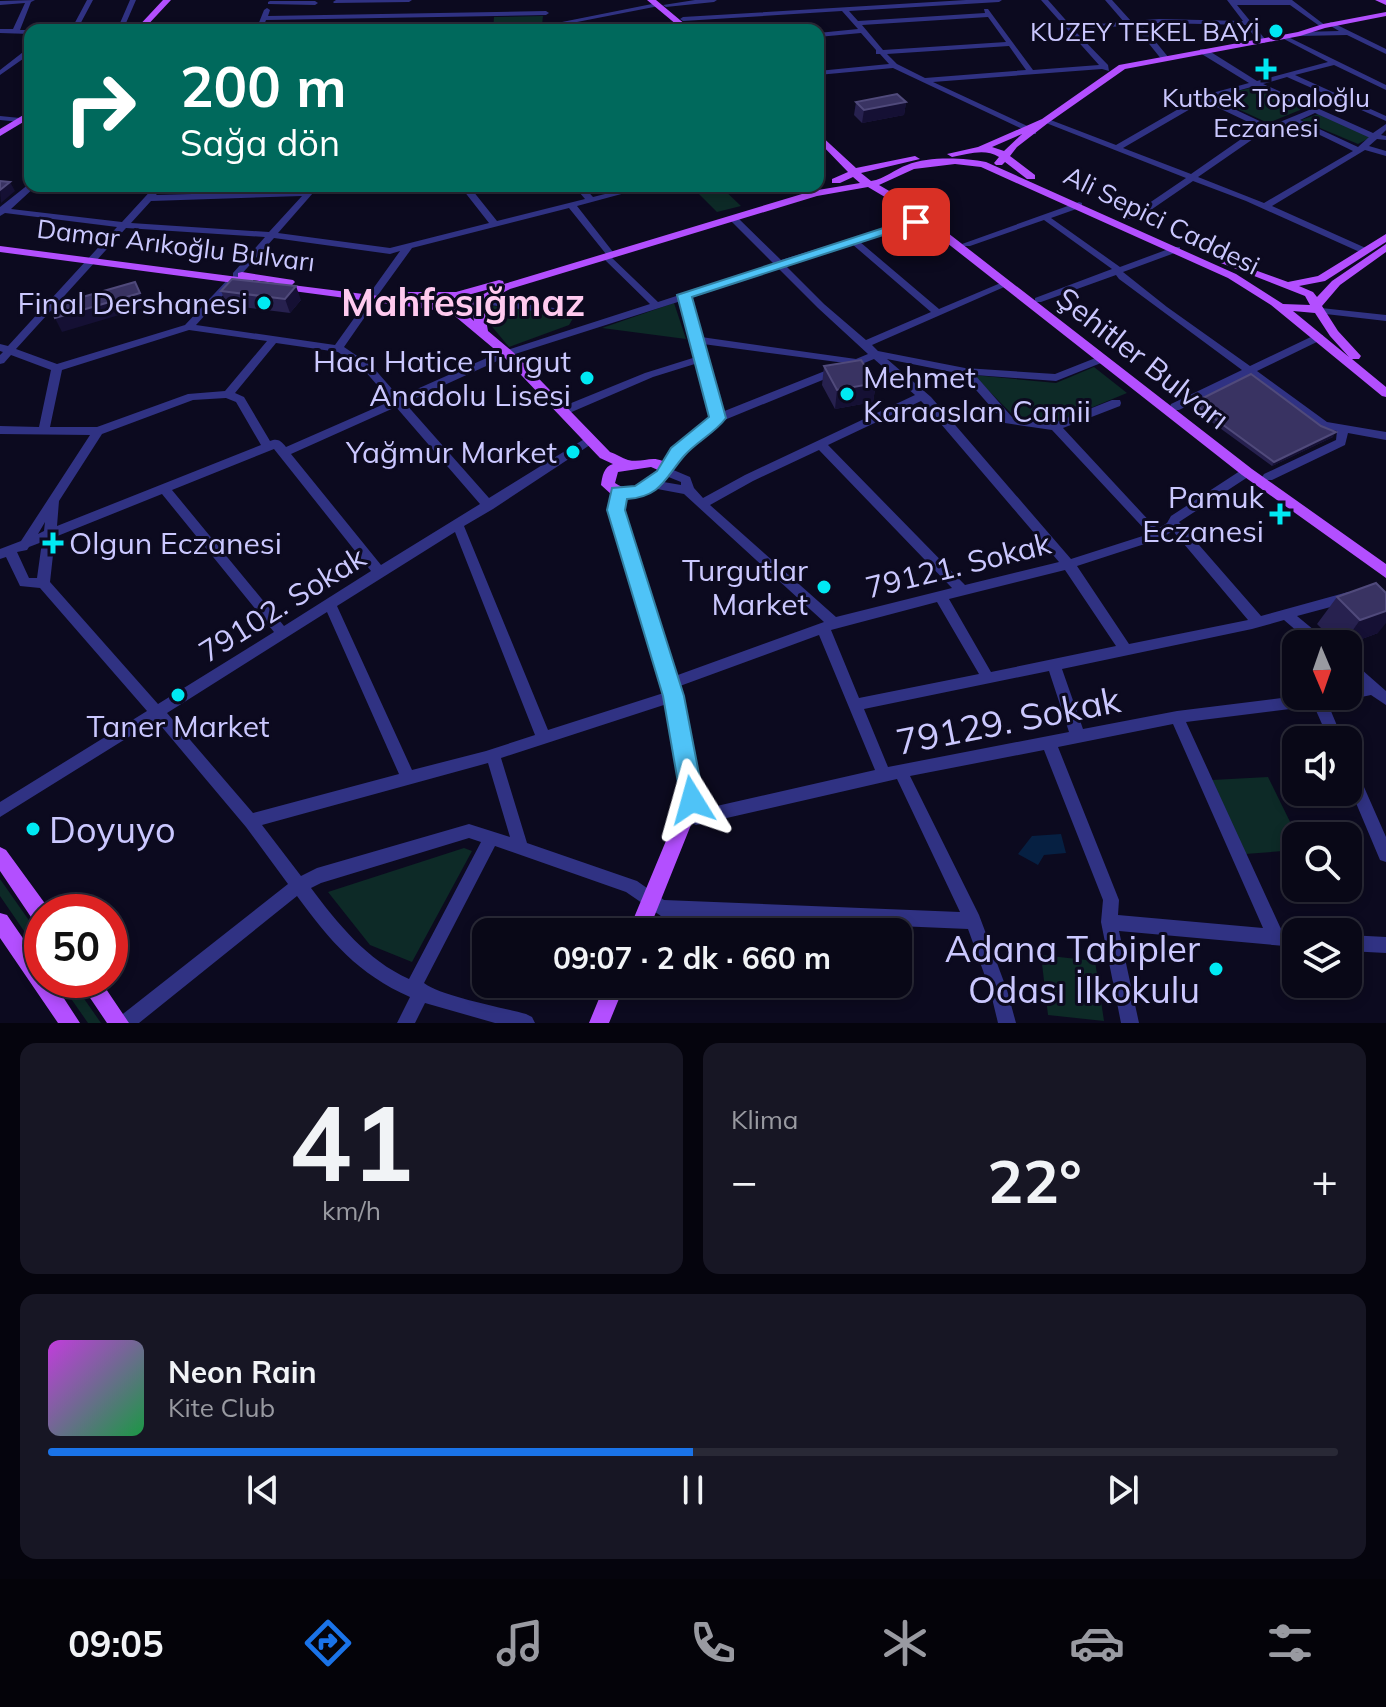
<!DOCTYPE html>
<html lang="tr">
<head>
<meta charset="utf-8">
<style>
  body { margin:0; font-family:Mulish,sans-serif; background:#171624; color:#f1f3f6; height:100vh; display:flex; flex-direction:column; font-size:30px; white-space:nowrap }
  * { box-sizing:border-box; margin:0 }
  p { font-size:26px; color:#999aa1 }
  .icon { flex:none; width:44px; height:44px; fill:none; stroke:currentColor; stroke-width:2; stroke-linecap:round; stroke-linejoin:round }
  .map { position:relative; height:1023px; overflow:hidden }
  .panel { display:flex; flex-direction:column; gap:20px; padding:20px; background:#05040d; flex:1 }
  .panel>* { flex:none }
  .guide { position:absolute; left:24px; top:24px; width:800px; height:168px; border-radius:16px; box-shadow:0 4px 12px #0003,0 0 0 2px #292936; background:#00695c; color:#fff; overflow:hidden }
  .needle { width:52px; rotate:178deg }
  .tools { position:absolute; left:1282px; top:630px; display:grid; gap:16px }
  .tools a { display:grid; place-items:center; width:80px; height:80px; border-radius:16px; background:#090817; box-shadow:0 4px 12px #0003,0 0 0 2px #292936; font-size:40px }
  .speed { position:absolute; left:24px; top:894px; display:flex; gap:16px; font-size:40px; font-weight:700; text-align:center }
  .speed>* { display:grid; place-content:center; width:104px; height:104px; border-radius:50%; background:#090817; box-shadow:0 4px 12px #0003,0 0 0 2px #292936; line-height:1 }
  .speed .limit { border:12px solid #d22; background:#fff; color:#111 }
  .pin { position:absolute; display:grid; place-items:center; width:68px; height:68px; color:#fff; margin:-34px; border-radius:16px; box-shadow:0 4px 12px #0006 }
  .me { position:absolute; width:88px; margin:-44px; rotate:352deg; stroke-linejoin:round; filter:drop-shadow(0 0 6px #0008) }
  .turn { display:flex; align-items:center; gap:28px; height:168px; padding:0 24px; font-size:36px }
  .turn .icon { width:104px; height:104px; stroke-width:2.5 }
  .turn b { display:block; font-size:56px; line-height:68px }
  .big { font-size:60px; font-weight:700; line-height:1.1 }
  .panel .widget { flex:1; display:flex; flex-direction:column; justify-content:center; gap:12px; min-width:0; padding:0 28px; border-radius:16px; background:#171624 }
  .panel .dial { align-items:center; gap:0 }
  .dial b { font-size:104px; line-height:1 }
  .song { display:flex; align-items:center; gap:24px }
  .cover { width:96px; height:96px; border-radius:12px; background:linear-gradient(135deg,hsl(290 70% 55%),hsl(140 70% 35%)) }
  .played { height:8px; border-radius:4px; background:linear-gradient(90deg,#1a73e8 50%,#292936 50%) }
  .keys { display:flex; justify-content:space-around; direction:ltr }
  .heat { display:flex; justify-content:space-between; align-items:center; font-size:44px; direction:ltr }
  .panel .tiles { flex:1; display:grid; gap:20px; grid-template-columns:1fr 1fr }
  .widget:last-child { grid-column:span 2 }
  .trip { position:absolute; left:472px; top:918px; width:440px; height:80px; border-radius:16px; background:#090817; box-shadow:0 4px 12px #0003,0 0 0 2px #292936; font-weight:700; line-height:80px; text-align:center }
  .dock { display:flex; height:128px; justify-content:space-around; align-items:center; background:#040309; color:#999aa1 }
  .dock .icon { width:56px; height:56px }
  .dock .active { color:#1a73e8 }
  .dock b { font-size:36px; color:#f1f3f6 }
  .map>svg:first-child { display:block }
  .green { fill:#0d2a27 }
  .water { fill:#062042 }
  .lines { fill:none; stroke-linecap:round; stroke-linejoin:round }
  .minor { fill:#303283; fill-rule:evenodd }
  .major { fill:#b34fff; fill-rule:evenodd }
  .wall { fill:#27214f }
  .shaded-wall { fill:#151034 }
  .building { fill:#393362; stroke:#504a7b; stroke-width:2 }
  .route { fill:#4fc3f7; stroke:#337fa1; stroke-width:2 }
  .poi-dot { fill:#00e9f3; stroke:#0c0a1f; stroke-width:3 }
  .labels { text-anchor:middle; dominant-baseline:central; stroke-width:6; stroke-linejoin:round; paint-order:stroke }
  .far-poi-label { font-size:26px; fill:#cbc8ff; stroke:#0c0a1f; text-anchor:end }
  .far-street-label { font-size:26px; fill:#cbc8ff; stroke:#0c0a1f }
  .poi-label { font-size:30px; fill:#cbc8ff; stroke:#0c0a1f; text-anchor:end }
  .street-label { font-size:30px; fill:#cbc8ff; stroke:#0c0a1f }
  .near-street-label { font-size:36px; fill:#cbc8ff; stroke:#0c0a1f }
  .near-poi-label { font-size:36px; fill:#cbc8ff; stroke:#0c0a1f; text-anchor:start }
  .district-label { font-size:38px; font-weight:bold; fill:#ffcaef; stroke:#0c0a1f }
</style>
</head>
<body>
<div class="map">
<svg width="1386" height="1023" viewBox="0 0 1386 1023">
  <rect width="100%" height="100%" fill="#0c0a1f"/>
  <!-- green -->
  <path class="green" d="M543,16L542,25L493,30L494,17Z
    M1259,86L1305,108L1268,123L1212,97Z
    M1321,113L1373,136L1358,144L1301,120Z
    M691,186H720L741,206L717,212Z
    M674,303L686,339L602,328Z
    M485,305L575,315L569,325L509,347L484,317Z
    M1094,367L1127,393L1054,423L1016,418L973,375L1056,383Z
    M1268,777L1297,836L1296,850L1245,854L1212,780Z
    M464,848L472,851L412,962L370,945L328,892Z
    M0,879L42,939L35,947L0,896Z
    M1041,955L1095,961L1104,1021L1048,1015Z
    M58,980H71L101,1023H88Z"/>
  <!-- water -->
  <path class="water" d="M1061,834L1066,853L1044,855L1038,865L1018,854L1032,836Z"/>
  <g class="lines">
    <!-- minor -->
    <path class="minor" d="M35,0L31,2L20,30H30V34L0,33V29H13L25,3L0,5V1Z
      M87,0H93L77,30H71Z
      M130,0H136L123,30H117Z
      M336,0H412L409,2L334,3L333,2Z
      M695,0H717L714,2L666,7L663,5Z
      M966,0H1002L999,2L849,11L858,21L985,13L984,9H988L1033,70L1099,65L1041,0H1048L1071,26L1124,22L1105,0H1112L1131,21L1159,19L1243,21L1227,0H1292L1326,26L1321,27L1290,5H1237L1265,39V43H1259L1246,25L1159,23L1141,24L1169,58L1165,60H1162L1134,25L1074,30L1108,65L1109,71L1102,69L933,82L1036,130V134H1033L893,68L818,75V71L889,64L880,54H876V50L861,33L818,37V33L858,29L842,11L683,21L680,19L683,17ZM988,17L1006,42L883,50L862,25ZM1009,46L1026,70L925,78L897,64L887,54Z
      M270,1H315L318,3L315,5L268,4V2Z
      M657,3L659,4V6L536,30H522Z
      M267,8L270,10L268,16L546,11L549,13L546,15L266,20L262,30H256L264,10Z
      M1331,22L1386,49V54L1347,35L1300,36L1296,34L1300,32L1339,31L1329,25L1328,24Z
      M487,24L489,25V27L368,30L371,28Z
      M1284,35L1386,85V90L1334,65L1295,75L1386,116V121L1287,77L1263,84L1373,133L1386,124V130L1381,135L1386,136V140L1377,139L1369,146L1386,151V156L1365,150L1272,206L1368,249V253H1362L1246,201L1193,181L1142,216L1123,220V216L1136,212L1186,178L1041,121L1048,119L1116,145L1201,96L1249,83L1200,53V49H1206L1257,81L1328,62L1282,38V36ZM1255,86L1309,110L1270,126L1211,98ZM1204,101L1263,129L1247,135L1191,174L1123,148ZM1315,113L1368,137H1369L1358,147L1300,120ZM1293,122L1353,151L1264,203L1198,177L1253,139Z
      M27,49H30V54L0,75V70Z
      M0,116L20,118L24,120L20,122L0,120Z
      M29,184L30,186H36L11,209L122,222L155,186H164L156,195L298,191L322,186H338L313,193L278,233L390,248L489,223L460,186H469L497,221L585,199L574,186H583L593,197L637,186H651L577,206L613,252L609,255L658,302L774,264L731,221V217H737L781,260L921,217H927V221L860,242L939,309L1003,282L1006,281L1011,284L872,345L878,351L965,368L1055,374L1098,357H1106L1107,359L1106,361L1056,381L975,375L1012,417L1054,423L1112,400H1120L1121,403L1120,406L1063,428L1154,526L1159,528L1167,523L1171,516L1243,469H1251L1253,472L1251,475L1179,522L1261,616L1348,592L1353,593L1354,597L1353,601L1297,616L1326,640L1328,644H1312L1284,620L1252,629L1062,669L1083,729L1177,711L1297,696H1348V689L1361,686L1348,674V660L1353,662L1386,691V705L1371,695L1328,704L1343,740H1329L1314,706L1186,722L1281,929L1299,932H1296V947L1119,931L1139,1023H1121L1101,922L1103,900L1044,750L910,776L979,915L1007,990L1016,1023H998L990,990L968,929L661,916L626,892L495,846L424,983C443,997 501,1007 526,1014L532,1017L535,1023H495L425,1003L415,1023H397L410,997C358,974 330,941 297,896L139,1023H116L119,1017L288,884L246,827L156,720L0,817V802L147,711L40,588L20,586L6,557L0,559V549L21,541L90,435L0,434V426L39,427L51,370L11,355L4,363L0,364V355L3,352L0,351V344L8,346L117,227L5,213L0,216V207ZM302,196L269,232L131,223L151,201ZM569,208L606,254L602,257L604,259L650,304L498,353L399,397L372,366L344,347L378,298L376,296L378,295L412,248ZM126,228L265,237L233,273V277H239L274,238L390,254L400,251L370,293L372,295L370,296L335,345L196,325L235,282L237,280L232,277L229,278L185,325L57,364L16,349ZM852,244L931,312L866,340L824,304L785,265ZM779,269L818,308L868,354L856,359L701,337L690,298ZM681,301L696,357L645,373L559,408L558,411L563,415L567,414L653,377L698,363L712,417L674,449L659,468L661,474L681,482V485L652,480L646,484L652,488L684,494L824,622L664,680L662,684L664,688L669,690L819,635L875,770L699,810L696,806L691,804L686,806L683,811C686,818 689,822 696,825L897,779L960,912L664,900L637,881L527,843L501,758L673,702L678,700L680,696L678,692L673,690L548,730L464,526L493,509L596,441L590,437L586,438L489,498L405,403L506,357ZM189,330L267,341L225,391L188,394L97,427H50L62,370ZM276,343L338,352L364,370L391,401L286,447C281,441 278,438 270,441L244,397L235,393ZM703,344L845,363L722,412L708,358ZM874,359L915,395L745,475L703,498L694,488L690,477L671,469L682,455L722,421ZM887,359L962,374L1005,423L1052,430L1149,534L1071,559L931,397ZM226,398L236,402L261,445L57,526L59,501L102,434L193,400ZM921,401L923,403L1059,562L965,585L828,445ZM396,407L480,504L381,565L291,454ZM274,449L371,571L284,626L172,490ZM819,450L952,588L836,617L710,505L753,481ZM162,494L274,632L158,704L50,582L55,537ZM45,522L44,531L38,534ZM1173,531L1248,620L1129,644L1077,566L1160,539ZM455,532L535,735L486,751L412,770L337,606ZM42,542L37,578H29L17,552L27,550L29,547ZM1065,570L1116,646L991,672L949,599ZM937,602L979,674L859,698L831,630ZM327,612L399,774L253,813L167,713ZM1049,671L1069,732L888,767L864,709ZM1173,724L1263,928L1118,915L1119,900L1058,747ZM488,763L510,837L469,824L317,868L301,876L262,825ZM469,838L481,842L409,979C367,960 338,924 311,888L321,883Z
      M1079,202L1082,203V207L1051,218L1120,267L1174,247H1180V251L1123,272L1167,307L1250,366L1315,335H1323V339L1257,371L1327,422L1386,432V440L1348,433L1345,445L1272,480H1264L1262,477L1264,474L1336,440L1337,431L1320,428L1249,375L1179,410H1171L1170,407L1171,404L1242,370L1119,279L1116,275L1041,302H1035V298L1112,269L1044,220L970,246H964L962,244Z
      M486,299L577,311L582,314L577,317L483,304L481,302Z
      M1321,308L1386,315V321L1317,313V309Z
      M1348,760L1353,762L1386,837V862L1380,860L1348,784Z
      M1348,935L1386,937V953L1348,951Z"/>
    <!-- major -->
    <path class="major" d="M163,0H171L143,30H135Z
      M647,0H656L692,30H683Z
      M1375,0H1386V5Z
      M1386,12V16L1325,28L1300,36L1125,69L1048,123L1017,147L1010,156L1035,175V179H1027L1005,162L1002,165H996L994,163L999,157C985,148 968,154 952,157L947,154L978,147L1042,119L1119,65L1298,32L1323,24ZM1022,134L1004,151L992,147Z
      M30,111V118L0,136V129Z
      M818,133L856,168L915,156L920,159L861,173L871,181C885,179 895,169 907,165C929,156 964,158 986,162L1236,274L1283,304L1310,305L1305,296L1221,263L1226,260L1230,261L1288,282L1318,276L1386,234V242L1325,281L1299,286L1313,292L1317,297L1332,281L1386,244V252L1340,285L1322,306L1338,331L1361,356L1359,359H1352L1386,387V397L1382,396L1271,305L1228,278L981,167L955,164L914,169L879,185L908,202L1252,469L1386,564V578L1242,475L900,206L868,187L817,196L510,289L483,303L488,331L513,352L610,452C616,454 622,458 628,460C646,464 655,451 672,468C667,488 644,497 625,498L623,510L681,696L701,800L648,932H628L683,800L665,696L609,510L612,495L601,485C602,477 604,466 613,464L600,458L505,358L450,312L278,289L272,286L275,283L253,280V284L249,285L0,252V246L238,277V273L242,272L293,280L295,282L292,285L458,306L471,300L472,296H480L497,287L457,298H401L395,295L401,292H456L499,280L503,281L504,284L812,191L860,183L853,177L840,183H832V179L848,172L818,141ZM472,308L474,321L464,312ZM1293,311L1315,313L1330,336L1349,357ZM651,467L658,470L657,473C643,482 630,494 615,483L618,472Z
      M0,847L6,850L49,909L50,912H42V925L35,923L0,871Z
      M0,913L7,915L42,966V980H52L80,1023H58L0,938Z
      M78,980H100L129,1023H107Z
      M605,984H625L609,1023H589Z"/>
  </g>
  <!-- wall -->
  <path class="wall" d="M856,102H906L904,115L862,123L854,115Z
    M221,291L301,300L290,313L227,305Z
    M824,366L876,383L873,402L835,409L822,385Z
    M1193,403L1333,437L1272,466L1191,407Z
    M1337,597L1378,633L1348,644H1337L1317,624Z"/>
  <!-- shaded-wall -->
  <path class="shaded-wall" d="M906,102L904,115L862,123L864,110Z
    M10,182L15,191L1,203L0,190Z
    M135,282L146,307L62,332L55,318Z
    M296,286L301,300L290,313L285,299Z
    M876,383L873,402L835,409L837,390Z
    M1336,432L1333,437L1272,466L1274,462Z
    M1386,611V623L1378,633L1348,644H1343L1360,620Z"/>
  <!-- building -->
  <path class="building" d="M897,94L906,102L864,110L856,102Z
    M0,181L10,182L0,190Z
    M232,279L296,286L285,299L221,291Z
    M135,282L140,293L55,318L51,306Z
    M861,360L876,383L837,390L824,366Z
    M1251,374L1321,426L1336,432L1274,462L1193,403Z
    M1376,583L1386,593V611L1360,620L1337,597Z"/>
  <!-- route -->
  <path class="route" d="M911,219L923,222L692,297L726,418C715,433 696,442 684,456C665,478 661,497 627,499L625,510L684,696L704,800L700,808L692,811L684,808L681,800L663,696L607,510L612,488L635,486L657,471L671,448L709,417L677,295Z"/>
  <!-- markers -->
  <g class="poi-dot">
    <circle cx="1276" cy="31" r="8"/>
    <path d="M1262 57h8v8h8v8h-8v8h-8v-8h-8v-8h8z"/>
    <circle cx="264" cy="303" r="8"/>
    <circle cx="587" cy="378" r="8"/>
    <circle cx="847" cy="394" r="8"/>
    <circle cx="573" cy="452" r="8"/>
    <path d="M1276 502h8v8h8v8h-8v8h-8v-8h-8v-8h8z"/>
    <path d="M49 531h8v8h8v8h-8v8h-8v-8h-8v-8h8z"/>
    <circle cx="824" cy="587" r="8"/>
    <circle cx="178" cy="695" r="8"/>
    <circle cx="33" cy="829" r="8"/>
    <circle cx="1216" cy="969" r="8"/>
  </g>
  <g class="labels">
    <!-- far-poi labels -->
    <g class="far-poi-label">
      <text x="1260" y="31">KUZEY TEKEL BAYİ</text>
      <text x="1266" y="97" text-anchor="middle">Kutbek Topaloğlu<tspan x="1266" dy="30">Eczanesi</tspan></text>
    </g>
    <!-- far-street labels -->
    <g class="far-street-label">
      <text transform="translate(1162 220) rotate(26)">Ali Sepici Caddesi</text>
      <text transform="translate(176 245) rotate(7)">Damar Arıkoğlu Bulvarı</text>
    </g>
    <!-- poi labels -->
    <g class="poi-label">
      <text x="248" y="303">Final Dershanesi</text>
      <text x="571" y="361">Hacı Hatice Turgut<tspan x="571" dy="34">Anadolu Lisesi</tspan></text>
      <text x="863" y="377" text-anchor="start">Mehmet<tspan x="863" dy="34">Karaaslan Camii</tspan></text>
      <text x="557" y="452">Yağmur Market</text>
      <text x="1264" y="497">Pamuk<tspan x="1264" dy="34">Eczanesi</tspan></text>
      <text x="69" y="543" text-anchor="start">Olgun Eczanesi</text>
      <text x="808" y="570">Turgutlar<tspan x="808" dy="34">Market</tspan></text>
      <text x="178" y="726" text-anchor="middle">Taner Market</text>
    </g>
    <!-- street labels -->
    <g class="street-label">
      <text transform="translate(1143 358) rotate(38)">Şehitler Bulvarı</text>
      <text transform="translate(958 565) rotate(-14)">79121. Sokak</text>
      <text transform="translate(282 604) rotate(-32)">79102. Sokak</text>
    </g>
    <!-- near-street labels -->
    <g class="near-street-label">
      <text transform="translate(1008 720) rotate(-11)">79129. Sokak</text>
    </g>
    <!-- near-poi labels -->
    <g class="near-poi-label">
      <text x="49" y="829">Doyuyo</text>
      <text x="1200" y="948" text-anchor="end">Adana Tabipler<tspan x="1200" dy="41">Odası İlkokulu</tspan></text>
    </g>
    <!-- district labels -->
    <g class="district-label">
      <text x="463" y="302">Mahfesığmaz</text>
    </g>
  </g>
</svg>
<div class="tools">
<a><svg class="needle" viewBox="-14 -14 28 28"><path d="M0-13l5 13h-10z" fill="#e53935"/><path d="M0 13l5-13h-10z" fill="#999aa1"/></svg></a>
<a><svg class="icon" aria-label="sound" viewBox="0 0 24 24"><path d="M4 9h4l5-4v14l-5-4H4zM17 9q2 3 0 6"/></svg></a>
<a><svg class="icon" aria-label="search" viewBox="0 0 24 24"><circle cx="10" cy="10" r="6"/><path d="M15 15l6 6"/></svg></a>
<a><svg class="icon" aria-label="layers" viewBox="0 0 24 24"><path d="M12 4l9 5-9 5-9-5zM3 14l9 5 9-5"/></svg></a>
</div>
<div class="speed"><div class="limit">50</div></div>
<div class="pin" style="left:916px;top:222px;background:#d93025"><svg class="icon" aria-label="arrive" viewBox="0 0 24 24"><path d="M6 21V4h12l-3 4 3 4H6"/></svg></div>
<svg class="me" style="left:692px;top:800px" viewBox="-20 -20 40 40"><path d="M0-17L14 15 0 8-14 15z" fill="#4fc3f7" stroke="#fff" stroke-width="4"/></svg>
<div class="trip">09:07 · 2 dk · 660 m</div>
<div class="guide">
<div class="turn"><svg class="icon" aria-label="right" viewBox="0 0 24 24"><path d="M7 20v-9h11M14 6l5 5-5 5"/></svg><div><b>200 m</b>Sağa dön</div></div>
</div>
</div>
<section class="panel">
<div class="tiles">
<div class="widget dial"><b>41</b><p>km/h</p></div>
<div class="widget"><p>Klima</p>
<div class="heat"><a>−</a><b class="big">22°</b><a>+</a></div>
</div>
<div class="widget">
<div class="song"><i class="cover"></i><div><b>Neon Rain</b><p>Kite Club</p></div></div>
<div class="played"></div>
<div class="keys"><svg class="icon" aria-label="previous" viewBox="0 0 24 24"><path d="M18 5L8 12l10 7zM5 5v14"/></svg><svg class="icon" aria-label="pause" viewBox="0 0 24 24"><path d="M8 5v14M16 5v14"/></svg><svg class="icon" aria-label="next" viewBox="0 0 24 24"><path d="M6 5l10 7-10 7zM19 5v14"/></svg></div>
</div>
</div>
</section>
<nav class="dock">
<b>09:05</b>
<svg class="icon active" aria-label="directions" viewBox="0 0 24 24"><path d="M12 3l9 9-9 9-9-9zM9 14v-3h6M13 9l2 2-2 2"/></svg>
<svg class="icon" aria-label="music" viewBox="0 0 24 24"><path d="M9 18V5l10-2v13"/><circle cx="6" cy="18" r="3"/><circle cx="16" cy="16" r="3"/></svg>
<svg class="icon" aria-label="phone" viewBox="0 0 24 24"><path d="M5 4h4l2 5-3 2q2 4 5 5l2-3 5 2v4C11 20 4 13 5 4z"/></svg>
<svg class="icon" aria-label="climate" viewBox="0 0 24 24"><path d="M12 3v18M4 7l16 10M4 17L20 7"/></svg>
<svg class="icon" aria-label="car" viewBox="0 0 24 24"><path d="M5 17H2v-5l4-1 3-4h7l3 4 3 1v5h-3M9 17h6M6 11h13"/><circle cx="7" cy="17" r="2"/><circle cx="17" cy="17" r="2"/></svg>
<svg class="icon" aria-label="filters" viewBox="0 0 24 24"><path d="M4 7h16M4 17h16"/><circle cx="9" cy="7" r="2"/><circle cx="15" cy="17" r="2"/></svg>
</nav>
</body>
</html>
